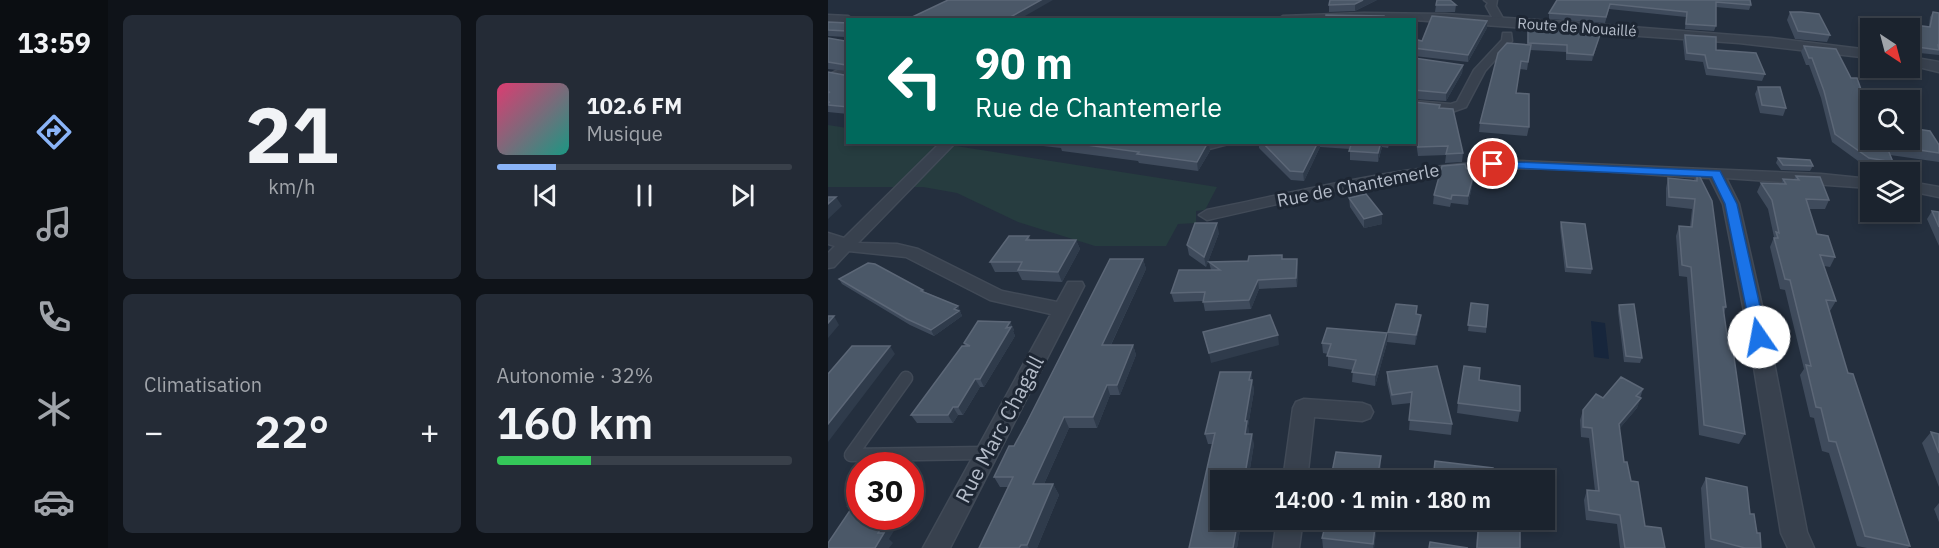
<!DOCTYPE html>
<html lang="fr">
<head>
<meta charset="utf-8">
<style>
  body { margin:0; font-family:"IBM Plex Sans",sans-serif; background:#242b36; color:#f1f3f6; height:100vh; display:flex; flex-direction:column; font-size:22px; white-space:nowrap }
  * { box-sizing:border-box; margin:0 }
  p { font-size:20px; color:#a0a4aa }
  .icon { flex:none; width:33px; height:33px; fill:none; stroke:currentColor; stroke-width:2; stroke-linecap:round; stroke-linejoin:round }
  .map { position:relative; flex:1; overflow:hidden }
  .panel { display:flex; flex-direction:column; gap:15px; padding:15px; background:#0f1319; width:720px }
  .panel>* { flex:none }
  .top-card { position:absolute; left:18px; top:18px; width:570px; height:126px; border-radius:0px; box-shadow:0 3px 9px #0003,0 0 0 2px #39404a; background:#00695c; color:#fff; overflow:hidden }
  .needle { width:39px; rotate:144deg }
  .tools { position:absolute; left:1032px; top:18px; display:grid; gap:12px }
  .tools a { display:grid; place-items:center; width:60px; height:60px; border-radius:0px; background:#1b232e; box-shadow:0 3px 9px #0003,0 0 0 2px #39404a; font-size:30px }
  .speed { position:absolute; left:18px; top:452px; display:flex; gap:12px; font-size:30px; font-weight:700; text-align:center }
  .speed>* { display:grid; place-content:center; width:78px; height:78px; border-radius:50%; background:#1b232e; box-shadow:0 3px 9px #0003,0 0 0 2px #39404a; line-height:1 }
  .speed .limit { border:9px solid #d22; background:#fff; color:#111 }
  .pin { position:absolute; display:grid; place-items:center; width:51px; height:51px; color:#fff; margin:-26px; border:3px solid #fff; border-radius:50%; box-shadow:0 2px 6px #0007 }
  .me { position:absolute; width:66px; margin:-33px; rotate:348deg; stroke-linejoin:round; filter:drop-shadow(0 0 4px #0008) }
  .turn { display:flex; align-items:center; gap:21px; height:126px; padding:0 30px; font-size:27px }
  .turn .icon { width:78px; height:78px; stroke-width:2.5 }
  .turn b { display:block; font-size:42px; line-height:51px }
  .big { font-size:45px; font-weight:600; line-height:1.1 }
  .panel .tile { flex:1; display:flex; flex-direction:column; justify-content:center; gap:9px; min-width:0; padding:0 21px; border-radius:9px; background:#242b36 }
  .panel .dial { align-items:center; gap:0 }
  .dial b { font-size:78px; line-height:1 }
  .song { display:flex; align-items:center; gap:18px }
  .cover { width:72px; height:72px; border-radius:9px; background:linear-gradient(135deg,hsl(340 70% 55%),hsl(170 70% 35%)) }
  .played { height:6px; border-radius:3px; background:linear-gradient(90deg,#8ab4f8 20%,#39404a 20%) }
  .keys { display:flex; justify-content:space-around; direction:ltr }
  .heat { display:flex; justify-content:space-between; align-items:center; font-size:33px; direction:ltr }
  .charge { height:9px; border-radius:4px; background:linear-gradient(90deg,#34c759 32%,#39404a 0) }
  .panel .tiles { flex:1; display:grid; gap:15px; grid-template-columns:repeat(2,1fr) }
  .trip { position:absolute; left:382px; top:470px; width:345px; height:60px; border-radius:0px; background:#1b232e; box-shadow:0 3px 9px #0003,0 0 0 2px #39404a; font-weight:600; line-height:60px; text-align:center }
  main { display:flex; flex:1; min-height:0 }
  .menu { display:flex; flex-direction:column; width:108px; justify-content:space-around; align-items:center; background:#0b0e12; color:#a0a4aa }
  .menu .icon { width:42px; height:42px }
  .menu .on { color:#8ab4f8 }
  .menu b { font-size:27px; color:#f1f3f6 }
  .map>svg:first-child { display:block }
  .green { fill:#263c3f }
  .water { fill:#17263c }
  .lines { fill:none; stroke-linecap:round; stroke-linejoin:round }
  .service-casing { stroke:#414a57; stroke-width:15 }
  .minor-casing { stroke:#414a57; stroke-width:3 }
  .tertiary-casing { stroke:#414a57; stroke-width:3 }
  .service { stroke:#38414e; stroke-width:12 }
  .minor { fill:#38414e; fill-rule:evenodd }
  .tertiary { fill:#38414e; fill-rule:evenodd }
  .wall { fill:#3f4b5c }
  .shaded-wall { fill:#2f3b4b }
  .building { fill:#4b5868; stroke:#5c6777; stroke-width:1.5 }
  .route { fill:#1a73e8; stroke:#114b97; stroke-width:1.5 }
  .labels { text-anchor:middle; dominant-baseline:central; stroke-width:6; stroke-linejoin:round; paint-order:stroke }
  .far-street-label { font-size:15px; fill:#b4bcc9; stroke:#1d2633 }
  .street-label { font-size:18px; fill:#b4bcc9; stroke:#1d2633 }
  .near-street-label { font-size:21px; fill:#b4bcc9; stroke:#1d2633 }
</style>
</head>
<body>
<main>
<nav class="menu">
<b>13:59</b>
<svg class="icon on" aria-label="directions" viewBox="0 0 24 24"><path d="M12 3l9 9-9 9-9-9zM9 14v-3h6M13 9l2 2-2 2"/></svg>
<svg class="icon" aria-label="music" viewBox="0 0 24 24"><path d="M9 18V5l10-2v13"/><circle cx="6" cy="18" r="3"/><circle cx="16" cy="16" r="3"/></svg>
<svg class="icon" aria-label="phone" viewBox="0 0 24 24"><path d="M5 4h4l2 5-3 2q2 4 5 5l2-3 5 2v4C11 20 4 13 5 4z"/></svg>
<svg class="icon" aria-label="climate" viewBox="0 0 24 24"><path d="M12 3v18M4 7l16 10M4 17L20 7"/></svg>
<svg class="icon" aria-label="car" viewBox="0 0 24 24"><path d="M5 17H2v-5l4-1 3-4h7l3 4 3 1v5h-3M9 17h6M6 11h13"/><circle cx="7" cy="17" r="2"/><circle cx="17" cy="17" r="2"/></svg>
</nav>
<section class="panel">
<div class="tiles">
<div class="tile dial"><b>21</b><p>km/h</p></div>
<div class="tile">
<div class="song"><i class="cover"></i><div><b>102.6 FM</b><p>Musique</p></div></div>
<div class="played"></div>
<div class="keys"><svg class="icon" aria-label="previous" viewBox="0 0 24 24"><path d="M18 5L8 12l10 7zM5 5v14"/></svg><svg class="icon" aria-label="pause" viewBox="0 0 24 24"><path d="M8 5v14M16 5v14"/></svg><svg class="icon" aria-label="next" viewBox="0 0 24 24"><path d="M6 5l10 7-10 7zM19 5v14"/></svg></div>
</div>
<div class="tile"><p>Climatisation</p>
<div class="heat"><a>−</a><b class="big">22°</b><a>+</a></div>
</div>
<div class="tile"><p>Autonomie · 32%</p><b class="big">160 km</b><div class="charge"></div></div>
</div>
</section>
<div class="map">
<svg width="1111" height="548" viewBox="0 0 1111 548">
  <rect width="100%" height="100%" fill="#242f3e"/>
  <!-- green -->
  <path class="green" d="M0,125L19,128L20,142L109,143L389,187L377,210L368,211V223L350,224L338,246H267L190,222L129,193L95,187H0Z"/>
  <!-- water -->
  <path class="water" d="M763,321L777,323L781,359L766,357Z"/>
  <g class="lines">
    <defs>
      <path id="service" d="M78,378L23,455L157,453"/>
      <path id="minor" d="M656,0H669L668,6L677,22L676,24H668L658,6L660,3Z
        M675,33H683L684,41L657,71L638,107L624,112L586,109V101L623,104L629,102L646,70L674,40Z
        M20,65V73L6,78L0,75Z
        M113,142H128L30,243L69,244L90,249L174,291L229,302L240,282H254L256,286L122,548H95L223,314L162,300L78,257L21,251L6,267L0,268V253L7,246L0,244V233L16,238Z
        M344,142H408L377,150Z
        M692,161L993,174L1042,179V188L898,178L911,204L941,337L979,532L986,548H960L953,533L921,337L895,204L882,178C801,174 717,164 635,170C551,177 462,202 379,220L371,215L379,210C483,189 586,162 692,161Z
        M1082,182L1111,187V197L1082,191Z
        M476,399L534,403L542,406L545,412L542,418L534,421L486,417L479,480H455L465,408L468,402Z
        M449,519H475L471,548H445Z"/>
      <path id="tertiary" d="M536,13L617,14L739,22L944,38L1042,50V58L911,43L586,20H449L455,16Z
        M0,15L20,16L26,20H20V24L0,23Z
        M1082,57L1111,62V72L1082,65Z"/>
    </defs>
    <!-- service casing -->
    <use href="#service" class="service-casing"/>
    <!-- minor casing -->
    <use href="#minor" class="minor-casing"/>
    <!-- tertiary casing -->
    <use href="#tertiary" class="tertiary-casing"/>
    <!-- service -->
    <use href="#service" class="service"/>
    <!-- minor -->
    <use href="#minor" class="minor"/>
    <!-- tertiary -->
    <use href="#tertiary" class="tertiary"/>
  </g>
  <!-- wall -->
  <path class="wall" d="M549,0L527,11L501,12V5Z
    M729,0H922L923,5L921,10L888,7V26L886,31L857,29L858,17L781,9L777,23L721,19V13Z
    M608,5H628L627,12H607Z
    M962,12L1002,35L999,42L967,39L959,20Z
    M1105,12L1111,13V55L1082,52V28H1054V27L1056,22L1101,26L1102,17Z
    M0,22L20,23V114L0,112V72L16,75L19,73V71L0,69V70V38L17,41V37L0,36Z
    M700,25L772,35L764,61L738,60V52L702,50L699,70L692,69L688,93L701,127L699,136L651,132L652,123L699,45Z
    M659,28L640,62L586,56V39L594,41Z
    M857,35L937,74L934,81L878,75L875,62L857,60L855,41Z
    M976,46L1042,140L1111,145V162L1062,155L1065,162L1060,170L1037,166L1004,142L993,98L981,65H978L973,52Z
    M586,58L635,65L634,73L618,101L586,99Z
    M930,87L958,108L955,116L932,113L927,94Z
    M586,102L612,105V108L635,153L634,162L617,163L618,155L590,156L586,127Z
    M179,142H381L382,151L370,171L311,163L310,161L234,151L233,148Z
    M431,142H562L560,148L554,147L550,162L522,160V149L492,147L476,181L463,180L431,148Z
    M950,158L985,166L982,171L953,170L948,163Z
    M638,168L646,177L640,205L623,203L622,207L605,204L606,195Z
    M869,171L898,307L896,313L901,349L917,434L911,444L871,435L859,277L851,276L848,236L851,226L862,227L864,209L838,206V188L840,178L866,180Z
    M968,176L1001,200L997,209H981L989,234L1007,257L1002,267L996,266L1008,301L1002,311H1001L1020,373L1082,546L1080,548H1039L1029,546L1001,453L994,451L986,418L982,417L972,375L976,369L957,290L952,289L942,247L946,237L940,209L929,192L933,183L953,184L955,179H966Z
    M521,198L554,214V224L536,228L522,207Z
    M1104,211L1111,212V246L1099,219Z
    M733,222L764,269L763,274L737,272L732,227Z
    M391,233L378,267L361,255L359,245Z
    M201,236L202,240H248L252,249L234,282L194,280L190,272H167L162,262Z
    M315,259L318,269L283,345H305L308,355L292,395H282L269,428H241L216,484H225L231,495L209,548H151L180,487H172L166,477Z
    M469,259L470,267L469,287L431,289L423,309L377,311L375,301L346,302L343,293L383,270L381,262Z
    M11,279L97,292L130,306L134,316L106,336L82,325L14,284Z
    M643,303L660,305L658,333L640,331Z
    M791,305L814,358L812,363L796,362L790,311Z
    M182,322L186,330L185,331L187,336L156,387H152L135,415H130L125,423H89L83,415L137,346L136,343Z
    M592,324L587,345L559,342L560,332Z
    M559,333V343L547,386L524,382L525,370L500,366V354L495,353L494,343Z
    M423,372L426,391L420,426L421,434L426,444L409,548H361L385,444H380L377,434Z
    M559,372L624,424L623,435L581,430L583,403L564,405L559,382Z
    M651,380L692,411L690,422L629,413L630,403Z
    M815,389L809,408L791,429L796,462L817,526L837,548H792L789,524L758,520L756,500L759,490L767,491L761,438L753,437L752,420L755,410L775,398Z
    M1103,432L1111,434V487L1094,443Z
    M553,467L551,480H504V472Z
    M878,478L922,514L933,548H877L873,488Z
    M1111,503V522L1106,509Z
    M499,519H557L556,525L549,524L546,548H495L494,538Z
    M650,519H692V548H648Z"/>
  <!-- shaded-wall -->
  <path class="shaded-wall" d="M213,0H225L190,20H177Z
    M535,0H549L527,11V4Z
    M659,21V28L640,62V55Z
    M774,29L772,35L764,61L765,55Z
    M635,65L634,73L618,101V93Z
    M381,142L382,151L370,171L369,162Z
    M490,142H492V147L476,181L475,172Z
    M553,142H554V147L550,162V153Z
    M647,169L646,177L640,205V196Z
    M8,197L14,206L0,219V204Z
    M554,214V224L536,228V219Z
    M389,223L391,233L378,267L376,257Z
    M248,240L252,249L234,282L230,272Z
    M315,259L318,269L278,355L274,345Z
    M469,259L470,267L469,287L468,278Z
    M430,280L431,289L423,309L421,300Z
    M130,306L134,316L106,336L103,330Z
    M593,315L592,324L587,345L588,335Z
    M6,316L11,325L0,338V323Z
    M182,322L186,330L185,331L187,336L156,387L152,379Z
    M559,333V343L547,386V375Z
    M450,335L451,345L383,363L381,353Z
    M305,345L308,355L292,395L289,385Z
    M62,346L67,354L0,442V424Z
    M423,372L426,391L420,426L421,432L419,444L417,434V421L421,380Z
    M147,379L152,387L135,415L130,407Z
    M279,385L282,395L269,428L265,417Z
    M813,398L809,408L787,434L791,424Z
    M125,407L130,415L125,423L120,415Z
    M236,417L241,428L211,495L205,484Z
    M424,434L426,444L420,480H416Z
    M553,456V467L551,480H549Z
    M82,483L86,488L83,494L86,498L82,503Z
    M225,484L231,495L209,548H201L199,545Z
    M61,516H75L61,539L65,543L61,548H47L50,533Z
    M410,519H414L409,548H405Z
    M548,519L549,524L546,548H545Z"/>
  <!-- building -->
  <path class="building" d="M120,0H213L177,20H78Z
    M502,0H535L527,4L501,5Z
    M609,0H622L628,5H608Z
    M729,0H922L923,5L888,2V26L858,24L859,12L782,4L778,17L721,13Z
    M962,12H973L991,14L1002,35L970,31Z
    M1105,12L1111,13V45H1110L1111,50L1082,46V28H1059L1056,22L1102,27Z
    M498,15L556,16V20H498Z
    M604,16L659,21L640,55L586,48V39L594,41Z
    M0,22L20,23V107L0,105V103L2,102H0V93L2,92H0V72L16,75L19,73L18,65L0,62V38L17,41L19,31L0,30Z
    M700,25L774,29L765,55L739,53V45L700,43Z
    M857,35L888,37V50L928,53L937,74L880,68L877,55L859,53Z
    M679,43L703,45L700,62L693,61L688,93L701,94V127L652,123L670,53Z
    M976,46L1008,49L1023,78H1029L1036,98L1057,100H1042V140H1082V128L1102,131L1111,145V153L1058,145L1065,162L1041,158L1007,134L996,91L984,58H981Z
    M586,58L635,65L618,93L586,90Z
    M930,87H952L958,108L934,105Z
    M586,102L612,105L611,108L625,109L635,153L618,154L620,146L590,147L586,116Z
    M236,142L375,143L380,142L369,162L309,154L311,152Z
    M434,142H490L475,172L462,171Z
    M524,142H553L550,153L521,151Z
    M950,158L982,160L985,166L955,165Z
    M637,164L638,168L647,169L640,196L624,195L623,199L606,195L614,166Z
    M869,171L884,201L898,307H895L901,349L905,350L917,434L876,425L863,267L854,265L851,226L864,227L867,199L841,197L840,178L869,181Z
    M968,176L992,177L1001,200L978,199L989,234L1000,236L1007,257L992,255L1008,301L998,300L1020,373L1025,374L1082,546L1037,536L1008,442L1001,441L993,408L988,407L978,365L983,366L962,280L957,279L946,238H950L948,232L951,233L944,200L933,183L958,184L955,179L971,180Z
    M538,194L554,214L536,219L521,198Z
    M0,197H8L0,204Z
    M1104,211L1111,212V227Z
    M733,222L757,224L764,269L739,267Z
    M367,223H389L376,257L359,245Z
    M181,236H201L198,240H248L230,272L190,270L194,262H162Z
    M454,255V259H469L468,278L430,280L421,300L375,302L377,292L343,293L351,270H392L381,262L420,261L421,256Z
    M282,259H315L274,345H305L289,385H279L265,417H236L205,484H225L199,545H193L191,548H151L185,477H166L181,446H186L198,424Z
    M40,263L47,264L95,290L93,291L130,306L126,309L131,311L103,330L79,319L11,279Z
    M643,303L660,305L658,327L640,325Z
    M568,304L589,306L588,314L593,315L588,335L560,332Z
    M806,304L814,358L798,356L791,305Z
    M442,315L450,335L381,353L375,332Z
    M0,316H6L0,323Z
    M150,321L182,322L178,328L183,327L152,379H147L130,407H125L120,415H83L134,346H142L136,343Z
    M499,328L559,333L547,375L524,372L528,360L499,356L503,344L494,343Z
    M24,346H62L0,424V374Z
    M609,366L624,424L581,420L584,392L564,395L559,372Z
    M636,366L652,368L651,380L692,386V411L630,403Z
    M392,372H423L421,380H424L417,421H419L417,434H424L416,480H393V519H410L405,548H361L387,433L377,434Z
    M793,377L815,389L808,396L813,398L791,424L796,462H799L803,481L810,482L817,526L833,528L837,548H797L792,515L761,510L759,490L771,491L764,428L755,427V410L768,394L775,398Z
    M1103,432L1111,434V453Z
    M508,452L553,456L549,480H515L516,473L504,472Z
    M607,461L665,468L664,480H605Z
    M878,478L919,487L922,514H926L929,533H932L933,548H917L883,539Z
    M32,490V516H61L50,533H56L47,548H0V543L25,506H20Z
    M499,519H548L545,544L494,538Z
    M651,519H692V548H649Z
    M602,542L640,548H601Z"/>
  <!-- route -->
  <path class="route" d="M665,161L892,171L909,204L939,337L937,341L931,342L924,337L897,204L884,177L662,167V162Z"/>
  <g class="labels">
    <!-- far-street labels -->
    <g class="far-street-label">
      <text transform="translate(749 27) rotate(4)">Route de Nouaillé</text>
    </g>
    <!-- street labels -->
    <g class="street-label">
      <text transform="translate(530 185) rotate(-11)">Rue de Chantemerle</text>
    </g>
    <!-- near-street labels -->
    <g class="near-street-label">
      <text transform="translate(171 429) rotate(-62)">Rue Marc Chagall</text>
    </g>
  </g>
</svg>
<div class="tools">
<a><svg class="needle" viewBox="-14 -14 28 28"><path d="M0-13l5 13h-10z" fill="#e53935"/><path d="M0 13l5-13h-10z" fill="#a0a4aa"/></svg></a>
<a><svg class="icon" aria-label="search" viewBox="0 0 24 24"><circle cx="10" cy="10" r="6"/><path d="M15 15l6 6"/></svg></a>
<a><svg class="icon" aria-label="layers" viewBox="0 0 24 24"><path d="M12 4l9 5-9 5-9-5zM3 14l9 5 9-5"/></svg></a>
</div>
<div class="speed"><div class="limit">30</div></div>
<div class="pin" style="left:665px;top:164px;background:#d93025"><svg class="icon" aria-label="arrive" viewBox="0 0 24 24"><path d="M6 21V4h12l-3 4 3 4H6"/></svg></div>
<svg class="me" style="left:931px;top:337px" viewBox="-20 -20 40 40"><circle r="19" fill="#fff"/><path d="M0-13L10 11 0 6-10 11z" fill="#1a73e8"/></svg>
<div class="trip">14:00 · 1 min · 180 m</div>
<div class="top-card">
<div class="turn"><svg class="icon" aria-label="left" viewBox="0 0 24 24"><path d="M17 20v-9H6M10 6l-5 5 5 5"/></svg><div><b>90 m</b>Rue de Chantemerle</div></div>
</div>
</div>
</main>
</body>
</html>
